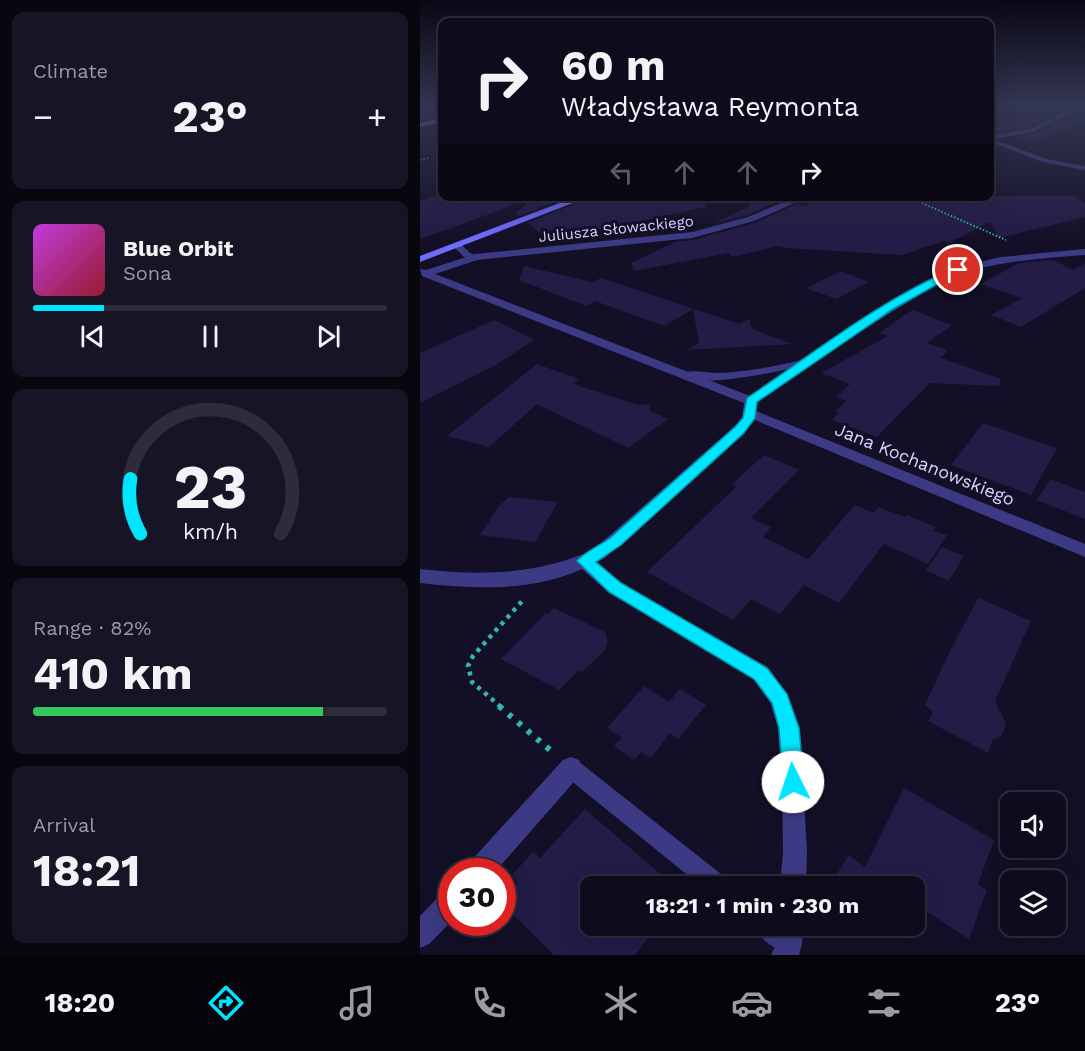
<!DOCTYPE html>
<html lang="en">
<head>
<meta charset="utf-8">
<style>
  body { margin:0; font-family:"Work Sans",sans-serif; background:#171425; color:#f1f3f6; height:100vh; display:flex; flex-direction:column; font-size:22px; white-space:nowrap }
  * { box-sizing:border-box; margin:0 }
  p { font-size:20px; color:#9b9ba3 }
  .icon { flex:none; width:33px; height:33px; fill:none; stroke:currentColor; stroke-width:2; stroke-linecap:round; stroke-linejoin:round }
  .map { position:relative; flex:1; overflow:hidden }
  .details { display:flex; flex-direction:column; gap:12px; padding:12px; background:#08060f; width:420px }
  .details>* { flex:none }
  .hud { position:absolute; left:18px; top:18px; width:556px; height:183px; border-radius:12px; box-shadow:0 6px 24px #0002,0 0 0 2px #2e2b3b; background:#0e0b1c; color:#f1f3f6; overflow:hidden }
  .buttons { position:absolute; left:580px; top:792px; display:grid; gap:12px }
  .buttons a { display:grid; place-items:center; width:66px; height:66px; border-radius:12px; background:#0e0b1c; box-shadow:0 6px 24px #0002,0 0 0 2px #2e2b3b; font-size:30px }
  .speed { position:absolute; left:18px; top:858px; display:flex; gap:12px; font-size:30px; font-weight:700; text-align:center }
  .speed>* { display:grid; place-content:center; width:78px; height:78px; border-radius:50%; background:#0e0b1c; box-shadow:0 6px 24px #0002,0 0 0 2px #2e2b3b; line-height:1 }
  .speed .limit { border:9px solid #d22; background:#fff; color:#111 }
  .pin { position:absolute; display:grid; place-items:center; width:51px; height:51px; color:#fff; margin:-26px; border:3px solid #fff; border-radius:50%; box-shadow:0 2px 6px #0007 }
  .me { position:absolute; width:66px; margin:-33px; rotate:356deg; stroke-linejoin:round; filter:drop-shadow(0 0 4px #0008) }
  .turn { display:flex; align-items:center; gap:21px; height:126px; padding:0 24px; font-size:27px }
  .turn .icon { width:78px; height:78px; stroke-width:2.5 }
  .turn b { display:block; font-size:42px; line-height:51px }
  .lanes { display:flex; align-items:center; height:57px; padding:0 24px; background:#0003; justify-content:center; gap:30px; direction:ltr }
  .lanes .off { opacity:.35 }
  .big { font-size:45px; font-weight:700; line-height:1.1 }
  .details .tile { flex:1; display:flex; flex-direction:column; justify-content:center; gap:9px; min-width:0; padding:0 21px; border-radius:12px; background:#171425 }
  .details .dial { align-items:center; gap:0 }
  .dial svg { height:156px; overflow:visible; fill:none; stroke:#2e2b3b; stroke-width:7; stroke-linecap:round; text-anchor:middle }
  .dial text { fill:#f1f3f6; stroke:none }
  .song { display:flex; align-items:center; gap:18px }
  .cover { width:72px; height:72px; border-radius:9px; background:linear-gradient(135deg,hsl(290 70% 55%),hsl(350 70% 35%)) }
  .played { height:6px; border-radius:3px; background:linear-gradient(90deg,#00e5ff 20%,#2e2b3b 20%) }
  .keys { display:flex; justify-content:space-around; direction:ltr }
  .heat { display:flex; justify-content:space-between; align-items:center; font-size:33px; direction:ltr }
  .charge { height:9px; border-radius:4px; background:linear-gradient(90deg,#34c759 82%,#2e2b3b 0) }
  .trip { position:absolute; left:160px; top:876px; width:345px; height:60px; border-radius:12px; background:#0e0b1c; box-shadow:0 6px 24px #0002,0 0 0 2px #2e2b3b; font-weight:700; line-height:60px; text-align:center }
  .menu { display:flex; height:96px; justify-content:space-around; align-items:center; background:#06040b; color:#9b9ba3 }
  .menu .icon { width:42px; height:42px }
  .menu .current { color:#00e5ff }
  .menu b { font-size:27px; color:#f1f3f6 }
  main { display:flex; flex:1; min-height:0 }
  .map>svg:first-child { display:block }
  .building { fill:#241b47 }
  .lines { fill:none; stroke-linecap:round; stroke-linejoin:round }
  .path-far3 { stroke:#2fb8b0; stroke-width:1.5; stroke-dasharray:1.5 2; stroke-linecap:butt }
  .path-far2 { stroke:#2fb8b0; stroke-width:2; stroke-dasharray:1.5 2; stroke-linecap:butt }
  .path-far1 { stroke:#2fb8b0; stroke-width:4.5; stroke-dasharray:4 5; stroke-linecap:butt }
  .path { stroke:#2fb8b0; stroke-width:6; stroke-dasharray:4.5 8; stroke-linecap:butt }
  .lane { fill:#3d3a85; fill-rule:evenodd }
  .street { fill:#3d3a85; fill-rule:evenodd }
  .secondary { fill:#6f6bff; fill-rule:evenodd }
  .primary { fill:#c25bff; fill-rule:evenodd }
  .route { fill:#00e5ff; stroke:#0095a6; stroke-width:1.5 }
  .labels { text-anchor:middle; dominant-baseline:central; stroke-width:6; stroke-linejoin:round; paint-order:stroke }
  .far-street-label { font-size:15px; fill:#d9d4ff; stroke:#130f26 }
  .street-label { font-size:18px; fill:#d9d4ff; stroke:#130f26 }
</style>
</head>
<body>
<main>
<section class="details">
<div class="tile"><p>Climate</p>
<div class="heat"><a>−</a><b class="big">23°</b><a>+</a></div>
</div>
<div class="tile">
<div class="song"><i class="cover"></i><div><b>Blue Orbit</b><p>Sona</p></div></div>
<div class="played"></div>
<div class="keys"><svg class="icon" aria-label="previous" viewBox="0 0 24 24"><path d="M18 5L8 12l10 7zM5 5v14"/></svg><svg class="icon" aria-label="pause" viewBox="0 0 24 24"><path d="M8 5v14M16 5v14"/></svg><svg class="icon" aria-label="next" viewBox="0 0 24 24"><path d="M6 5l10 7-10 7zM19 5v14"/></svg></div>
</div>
<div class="tile dial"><svg viewBox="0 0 100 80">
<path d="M14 69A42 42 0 1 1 86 69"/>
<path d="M14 69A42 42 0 0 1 9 41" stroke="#00e5ff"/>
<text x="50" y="56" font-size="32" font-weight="700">23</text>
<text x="50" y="72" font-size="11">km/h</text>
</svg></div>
<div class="tile"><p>Range · 82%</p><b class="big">410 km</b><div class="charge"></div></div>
<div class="tile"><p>Arrival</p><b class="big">18:21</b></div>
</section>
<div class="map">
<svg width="665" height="955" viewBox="0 0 665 955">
  <rect width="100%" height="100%" fill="#130f26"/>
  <!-- building -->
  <path class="building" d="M623,107L642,110L609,127L579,131L570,129L614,108Z
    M655,113L665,114V122L613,143L596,137L615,134Z
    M22,194V196H73L95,205L0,239V201Z
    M114,196H150L99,216L96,213Z
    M173,196H285L286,207L129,241L108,223Z
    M327,196H348L362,200L327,215L292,224L330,206Z
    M406,196H656L665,204V217L579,238L570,222L529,243L524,241L482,255L366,248L358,246L313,257L308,253L214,271L211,263L255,242L273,240L335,223L377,204L383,206Z
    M633,260L653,270L665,263V288L601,327L571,315L602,298L561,284L599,263Z
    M104,266L172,282L181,278L319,324L329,319L332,329L373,344L266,350L279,343L273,309L244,326L175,301L166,306L99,280Z
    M421,271L449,282L416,299L386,288Z
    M492,310L532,325L507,343L528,350L521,358L581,379L579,386L510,383L457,437L412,420L419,413L415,411L426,401L416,397L430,384L401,373L468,336L459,333Z
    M74,320L114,340L74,366L0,403V353Z
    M117,364L159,379L153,384L218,405L229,404L230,411L248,419L208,448L117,404L69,447L27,436Z
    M563,423L637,448L611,495L531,465Z
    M344,455L379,470L331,518L351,527L343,537L388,559L435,505L453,513L458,507L485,517L486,515L516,527L513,531L527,535L508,564L464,544L419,603L384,585L360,614L331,599L313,620L227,572L317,486L312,484Z
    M630,479L665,492V519L617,500Z
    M89,497L138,502L115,542L60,535L79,506Z
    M522,547L544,556L529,581L506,570Z
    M558,598L611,621L575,701L586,724L581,737L573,739L568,753L508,721L513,712L505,705L530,651Z
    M134,608L185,632L188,641L184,651L162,672L159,670L139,690L81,659L126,613L128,614Z
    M224,686L249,702L260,689L286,705L258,739L250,733L231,758L221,752L214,760L194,746L202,738L187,728Z
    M484,788L574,840L558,884L567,890L549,939L495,904V896L499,886H409L429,855L445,867Z
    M165,809L240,874L230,886H171V926H237L215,955H134L82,904V899L98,882L92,875L113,852L120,858Z"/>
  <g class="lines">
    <!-- path-far3 -->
    <path class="path-far3" d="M0,160L8,158"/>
    <!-- path-far2 -->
    <path class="path-far2" d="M486,196L586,240"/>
    <!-- path-far1 -->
    <path class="path-far1" d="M81,707L52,682L48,666L53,656L103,600"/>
    <!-- path -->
    <path class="path" d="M79,706L130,750"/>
    <!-- lane -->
    <path class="lane" d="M34,243H40L50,253L60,257L56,260L44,257L34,247Z
      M386,359L391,362L390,364C366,370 279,390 260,375C268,368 286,373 297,373C327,372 357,366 386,359Z
      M151,758L158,761L306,878L309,886H281L144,775L141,768L144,761Z
      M334,926C354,924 372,922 381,944L378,953C361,955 340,941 334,926Z"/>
    <!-- street -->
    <path class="street" d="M656,106H663L614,132L572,139L627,159L665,166V170L623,162L570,142V135L610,129Z
      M378,196H390L334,221L272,238L57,260L15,274L330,396L399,348L466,305L535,268L581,257L665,249V255C616,259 567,261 522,281L407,352L337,403L336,411L665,544V557L335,420L324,433L185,558L177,562L201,583L348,667L367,694L380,728L387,852L386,886H360L363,852L362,782L358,728L351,704L334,679L189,593L162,569C112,592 53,589 0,583V569C62,576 115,575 173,550L314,427L322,417L324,403L2,276L0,269L6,270L56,254L272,232L328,217Z
      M151,757L159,760L162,768L159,776L75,872H46L49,863L143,760Z
      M32,888V921L9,944L0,948V916L23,892Z
      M357,926H383L382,944L379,955H351L356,944Z"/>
    <!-- secondary -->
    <path class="secondary" d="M158,196H171L0,262V256Z"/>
    <!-- primary -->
    <path class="primary" d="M22,118V122L0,127V123Z"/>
  </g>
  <!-- sky -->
  <linearGradient id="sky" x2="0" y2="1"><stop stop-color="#0a0815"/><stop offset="0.44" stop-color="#333752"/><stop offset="1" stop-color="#333752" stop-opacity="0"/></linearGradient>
  <rect width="665" height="240" fill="url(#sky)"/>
  <!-- route -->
  <path class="route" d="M535,268L543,270L473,309L337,402L335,418L324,433L201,545L176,562L201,583L347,668L367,694L379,728L384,782L381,789L373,792L366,789L363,782L359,728L352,703L334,679L189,592L157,561C160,555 182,544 190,538L315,427L323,418L327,398C394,353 460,300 535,268Z"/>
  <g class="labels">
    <!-- far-street labels -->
    <g class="far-street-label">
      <text transform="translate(196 229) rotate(-6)">Juliusza Słowackiego</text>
    </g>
    <!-- street labels -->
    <g class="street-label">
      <text transform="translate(505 464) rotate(22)">Jana Kochanowskiego</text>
    </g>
  </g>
</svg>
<div class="buttons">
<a><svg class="icon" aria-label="sound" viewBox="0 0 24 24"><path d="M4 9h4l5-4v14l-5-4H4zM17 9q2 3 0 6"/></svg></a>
<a><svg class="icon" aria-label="layers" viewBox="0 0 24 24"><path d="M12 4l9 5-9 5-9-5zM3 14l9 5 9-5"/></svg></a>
</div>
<div class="speed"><div class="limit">30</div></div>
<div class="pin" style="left:538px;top:270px;background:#d93025"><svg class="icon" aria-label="arrive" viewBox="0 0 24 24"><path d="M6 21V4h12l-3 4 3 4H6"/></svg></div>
<svg class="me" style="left:373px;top:782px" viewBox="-20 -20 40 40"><circle r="19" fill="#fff"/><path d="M0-13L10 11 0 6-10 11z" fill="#00e5ff"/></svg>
<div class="trip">18:21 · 1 min · 230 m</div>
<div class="hud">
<div class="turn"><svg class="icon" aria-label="right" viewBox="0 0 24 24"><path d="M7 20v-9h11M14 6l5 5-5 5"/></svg><div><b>60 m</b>Władysława Reymonta</div></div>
<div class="lanes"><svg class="icon off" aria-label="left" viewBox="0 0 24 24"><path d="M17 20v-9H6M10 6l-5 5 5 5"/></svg><svg class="icon off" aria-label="ahead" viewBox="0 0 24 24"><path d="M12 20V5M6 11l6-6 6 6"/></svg><svg class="icon off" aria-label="ahead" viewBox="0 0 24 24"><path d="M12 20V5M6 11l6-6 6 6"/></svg><svg class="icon" aria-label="right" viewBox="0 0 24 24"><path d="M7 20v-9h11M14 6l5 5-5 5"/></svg></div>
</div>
</div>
</main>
<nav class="menu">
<b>18:20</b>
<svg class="icon current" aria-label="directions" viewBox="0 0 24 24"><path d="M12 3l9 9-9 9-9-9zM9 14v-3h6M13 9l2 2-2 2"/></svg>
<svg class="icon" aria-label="music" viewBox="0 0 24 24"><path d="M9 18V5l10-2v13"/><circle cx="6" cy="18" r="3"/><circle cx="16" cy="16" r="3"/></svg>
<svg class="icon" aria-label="phone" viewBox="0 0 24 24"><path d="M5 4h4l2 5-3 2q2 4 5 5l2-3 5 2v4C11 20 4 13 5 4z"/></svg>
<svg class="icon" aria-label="climate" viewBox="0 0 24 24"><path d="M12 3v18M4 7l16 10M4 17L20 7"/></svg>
<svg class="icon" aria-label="car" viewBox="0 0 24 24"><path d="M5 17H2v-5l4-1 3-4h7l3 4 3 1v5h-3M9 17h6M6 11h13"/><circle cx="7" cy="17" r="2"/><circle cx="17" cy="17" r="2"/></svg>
<svg class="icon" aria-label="filters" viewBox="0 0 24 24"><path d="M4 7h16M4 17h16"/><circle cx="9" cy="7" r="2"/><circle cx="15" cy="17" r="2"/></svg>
<b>23°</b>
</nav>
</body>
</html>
